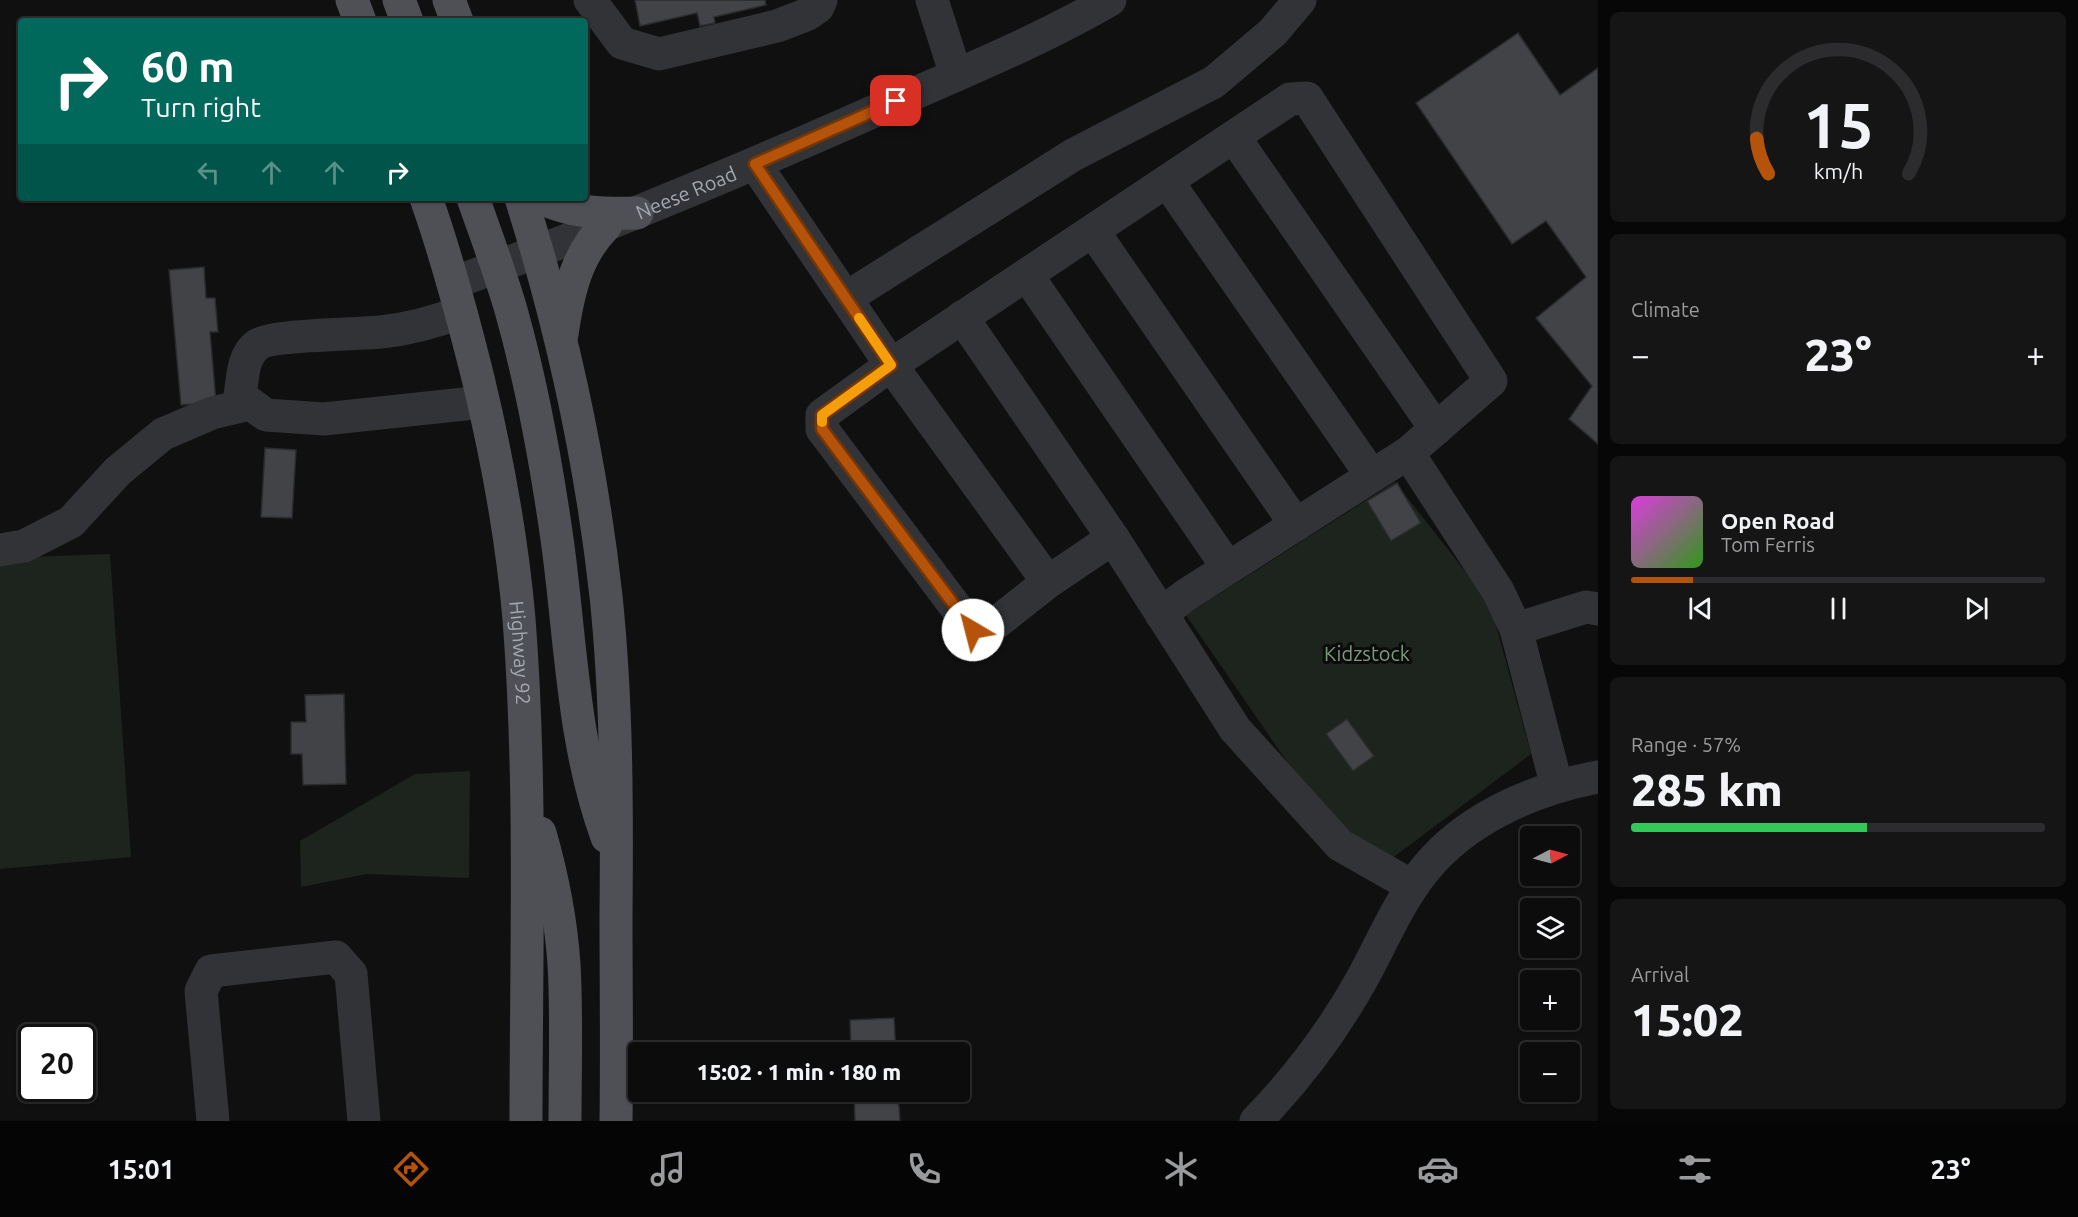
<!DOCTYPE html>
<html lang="en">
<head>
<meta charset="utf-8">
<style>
  body { margin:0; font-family:Ubuntu,sans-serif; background:#151516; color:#f1f3f6; height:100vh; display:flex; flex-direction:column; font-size:22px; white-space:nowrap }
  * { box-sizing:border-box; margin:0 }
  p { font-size:20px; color:#9a9b9d }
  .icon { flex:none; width:33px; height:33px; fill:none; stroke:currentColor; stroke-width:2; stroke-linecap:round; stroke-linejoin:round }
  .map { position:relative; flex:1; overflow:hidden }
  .drawer { display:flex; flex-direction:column; gap:12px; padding:12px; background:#070707; width:480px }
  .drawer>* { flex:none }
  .guide { position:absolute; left:18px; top:18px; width:570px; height:183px; border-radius:6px; box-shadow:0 2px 4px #0004,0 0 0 2px #2c2c2e; background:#00695c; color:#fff; overflow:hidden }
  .needle { width:39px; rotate:84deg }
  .controls { position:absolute; left:1520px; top:826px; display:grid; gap:12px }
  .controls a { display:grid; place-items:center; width:60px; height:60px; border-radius:6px; background:#0c0c0d; box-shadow:0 2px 4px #0004,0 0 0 2px #2c2c2e; font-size:30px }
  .speed { position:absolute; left:18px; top:1024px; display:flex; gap:12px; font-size:30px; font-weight:700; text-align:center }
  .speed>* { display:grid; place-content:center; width:78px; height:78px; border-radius:50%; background:#0c0c0d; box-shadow:0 2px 4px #0004,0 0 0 2px #2c2c2e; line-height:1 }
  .speed .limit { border:3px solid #111; border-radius:9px; background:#fff; color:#111 }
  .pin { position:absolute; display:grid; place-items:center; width:51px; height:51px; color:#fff; margin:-26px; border-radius:12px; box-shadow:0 3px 9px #0006 }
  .me { position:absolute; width:66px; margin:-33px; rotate:323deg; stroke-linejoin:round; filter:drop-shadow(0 0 4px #0008) }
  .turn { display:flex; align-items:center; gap:21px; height:126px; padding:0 24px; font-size:27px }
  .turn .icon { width:78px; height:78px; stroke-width:2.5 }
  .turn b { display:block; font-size:42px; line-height:51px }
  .lanes { display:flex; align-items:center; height:57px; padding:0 24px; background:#0003; justify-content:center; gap:30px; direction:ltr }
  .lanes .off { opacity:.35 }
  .big { font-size:45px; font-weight:800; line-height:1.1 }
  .drawer .widget { flex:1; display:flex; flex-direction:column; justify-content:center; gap:9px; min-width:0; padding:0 21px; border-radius:9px; background:#151516 }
  .drawer .dial { align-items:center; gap:0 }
  .dial svg { height:156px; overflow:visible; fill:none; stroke:#2c2c2e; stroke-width:7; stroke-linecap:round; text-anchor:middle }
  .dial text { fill:#f1f3f6; stroke:none }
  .song { display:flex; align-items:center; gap:18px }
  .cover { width:72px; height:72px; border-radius:9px; background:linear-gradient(135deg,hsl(300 70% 55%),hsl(110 70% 35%)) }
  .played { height:6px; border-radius:3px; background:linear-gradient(90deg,#b45309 15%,#2c2c2e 15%) }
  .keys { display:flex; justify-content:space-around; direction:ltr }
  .heat { display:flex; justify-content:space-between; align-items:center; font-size:33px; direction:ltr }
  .charge { height:9px; border-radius:4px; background:linear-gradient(90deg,#34c759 57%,#2c2c2e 0) }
  .trip { position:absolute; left:628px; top:1042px; width:342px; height:60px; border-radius:6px; background:#0c0c0d; box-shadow:0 2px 4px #0004,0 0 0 2px #2c2c2e; font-weight:800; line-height:60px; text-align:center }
  .tab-bar { display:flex; height:96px; justify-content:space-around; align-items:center; background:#050505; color:#9a9b9d }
  .tab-bar .icon { width:42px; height:42px }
  .tab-bar .current { color:#b45309 }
  .tab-bar b { font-size:27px; color:#f1f3f6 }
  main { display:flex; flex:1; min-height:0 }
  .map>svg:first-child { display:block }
  .green { fill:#1d231d }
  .building { fill:#424347; stroke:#2a2b2d; stroke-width:1.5 }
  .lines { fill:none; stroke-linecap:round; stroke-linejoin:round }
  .minor { stroke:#323336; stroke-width:33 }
  .major { stroke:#4e5055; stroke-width:33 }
  .route-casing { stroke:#753606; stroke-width:15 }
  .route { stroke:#b45309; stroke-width:10 }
  .slow { stroke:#f59e0b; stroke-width:10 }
  .labels { text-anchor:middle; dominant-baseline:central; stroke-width:6; stroke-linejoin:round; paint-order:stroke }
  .street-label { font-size:20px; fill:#a3a8b1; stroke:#0b0b0c }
  .park-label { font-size:20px; fill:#7d9a7c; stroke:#0b0b0c }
</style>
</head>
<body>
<main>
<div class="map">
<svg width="1598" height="1121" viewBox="0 0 1598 1121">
  <rect width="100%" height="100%" fill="#101011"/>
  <!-- green -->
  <path class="green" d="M1395,482L1490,603L1531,754L1379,868L1288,763L1186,615Z
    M110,554L131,857L0,869V558Z
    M470,771L469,878L367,874L301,887L300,841L415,774Z"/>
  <!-- building -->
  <path class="building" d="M635,0H765L766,5L714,17L715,23L700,26L697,13L640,26Z
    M1518,33L1560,95L1598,68V444L1569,419L1592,386L1536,318L1586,277L1546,221L1512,244L1416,103Z
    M204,267L206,298H215L218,332H210L216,402L181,405L169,270Z
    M265,448L296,450L292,518L261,517Z
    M1397,483L1421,523L1391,541L1367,501Z
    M344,694L346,784L303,785L302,754H291V722H306L305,695Z
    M1347,719L1374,756L1353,771L1326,734Z
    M894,1018L896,1053H851L850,1020Z
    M854,1092H898L900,1121H855Z"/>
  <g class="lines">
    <!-- minor -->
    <g class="minor">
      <path d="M590,0L622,43L659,54L777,26L808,14L818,7L821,0"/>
      <path d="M932,0L956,75"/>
      <path d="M1234,137L1436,429"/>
      <path d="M755,164L891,365L1290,99L1307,98L1491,381L1408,453L1186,595L1161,614"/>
      <path d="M1167,181L1372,476"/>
      <path d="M1093,231L1296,525"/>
      <path d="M1027,275L1228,568"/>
      <path id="s1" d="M453,283C597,231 737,172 877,110C955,75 1036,43 1110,0"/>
      <path d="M846,298L1073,155L1214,82L1273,32L1300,0"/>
      <path d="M461,312C435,322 409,329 381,332C359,334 269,335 257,345C242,357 243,378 240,396L266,415L324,419L483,402"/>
      <path d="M962,317L1113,538L1235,729L1340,845L1412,886"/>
      <path d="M1408,453L1498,591L1516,629L1557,787"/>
      <path d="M0,550L24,546L71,522L118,471L163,434L212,413L250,404"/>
      <path d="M1048,582L986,631L973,630L822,429V415L891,365L1048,582L1113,538"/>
      <path d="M1516,629L1586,607L1598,609"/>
      <path d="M213,1121L201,991L211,971L336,957L351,974L364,1121"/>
      <path d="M1256,1121C1297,1079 1333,1031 1362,979C1384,939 1402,893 1434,859C1476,814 1539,788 1598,777"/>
    </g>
    <!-- major -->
    <g class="major">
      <path d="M352,0L360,21"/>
      <path d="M399,0L407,21"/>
      <path d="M449,0L457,21"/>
      <path id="s2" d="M426,198C447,257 463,318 478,378C497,457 512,538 519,619C532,786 526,954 526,1121"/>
      <path d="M473,198C486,235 500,272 511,310C533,388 547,467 558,546C571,644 573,744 607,837"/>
      <path d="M521,198C562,328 591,461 606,596C617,702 617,809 616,915C616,983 617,1052 616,1121"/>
      <path d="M541,198C572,213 603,214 637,213"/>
      <path d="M562,334C568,293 576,255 606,225"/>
      <path d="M540,833C552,875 561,920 564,964C567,1016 565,1069 565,1121"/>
    </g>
  </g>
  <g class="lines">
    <defs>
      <path id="route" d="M896,101L755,164L891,365L822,415V429L973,630"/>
    </defs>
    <!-- route casing -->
    <use href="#route" class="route-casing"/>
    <!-- route -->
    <use href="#route" class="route"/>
    <!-- slow -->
    <path class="slow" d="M822,422V415L891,365L859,318"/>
  </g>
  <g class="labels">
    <!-- street labels -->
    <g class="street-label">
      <text stroke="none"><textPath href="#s1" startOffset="250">Neese Road</textPath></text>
      <text stroke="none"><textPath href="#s2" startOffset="466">Highway 92</textPath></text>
    </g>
    <!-- park labels -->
    <g class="park-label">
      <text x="1367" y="653">Kidzstock</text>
    </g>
  </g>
</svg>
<div class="controls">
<a><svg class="needle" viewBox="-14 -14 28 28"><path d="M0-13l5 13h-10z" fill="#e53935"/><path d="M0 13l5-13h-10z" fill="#9a9b9d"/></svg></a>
<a><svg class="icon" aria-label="layers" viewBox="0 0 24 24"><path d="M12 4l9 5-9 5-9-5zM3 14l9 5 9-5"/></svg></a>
<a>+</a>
<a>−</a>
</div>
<div class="speed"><div class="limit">20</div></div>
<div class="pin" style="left:896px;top:101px;background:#d93025"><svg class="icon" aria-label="arrive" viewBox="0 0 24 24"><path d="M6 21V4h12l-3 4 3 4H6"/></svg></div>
<svg class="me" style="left:973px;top:630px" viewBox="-20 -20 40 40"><circle r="19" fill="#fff"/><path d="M0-13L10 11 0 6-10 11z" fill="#b45309"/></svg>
<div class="trip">15:02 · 1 min · 180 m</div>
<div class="guide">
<div class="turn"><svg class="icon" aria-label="right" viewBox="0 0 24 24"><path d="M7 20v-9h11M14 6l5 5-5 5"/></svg><div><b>60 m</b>Turn right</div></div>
<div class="lanes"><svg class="icon off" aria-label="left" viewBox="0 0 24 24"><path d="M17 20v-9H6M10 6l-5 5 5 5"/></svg><svg class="icon off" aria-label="ahead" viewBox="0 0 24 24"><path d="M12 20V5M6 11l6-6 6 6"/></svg><svg class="icon off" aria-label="ahead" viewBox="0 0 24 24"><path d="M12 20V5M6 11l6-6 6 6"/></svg><svg class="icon" aria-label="right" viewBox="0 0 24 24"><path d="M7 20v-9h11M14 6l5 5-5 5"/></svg></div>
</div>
</div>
<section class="drawer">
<div class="widget dial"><svg viewBox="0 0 100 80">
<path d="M14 69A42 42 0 1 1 86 69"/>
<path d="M14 69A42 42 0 0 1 8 51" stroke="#b45309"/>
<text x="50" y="56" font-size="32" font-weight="700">15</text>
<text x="50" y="72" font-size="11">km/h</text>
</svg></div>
<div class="widget"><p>Climate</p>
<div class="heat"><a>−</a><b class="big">23°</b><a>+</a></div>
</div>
<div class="widget">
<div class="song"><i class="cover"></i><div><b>Open Road</b><p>Tom Ferris</p></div></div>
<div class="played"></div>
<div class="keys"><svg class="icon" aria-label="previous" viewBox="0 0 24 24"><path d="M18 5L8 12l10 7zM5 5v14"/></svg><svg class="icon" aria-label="pause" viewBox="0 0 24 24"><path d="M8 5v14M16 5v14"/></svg><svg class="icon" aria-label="next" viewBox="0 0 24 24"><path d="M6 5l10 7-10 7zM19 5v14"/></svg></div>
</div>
<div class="widget"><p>Range · 57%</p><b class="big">285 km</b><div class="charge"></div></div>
<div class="widget"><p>Arrival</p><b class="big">15:02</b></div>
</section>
</main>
<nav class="tab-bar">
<b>15:01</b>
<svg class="icon current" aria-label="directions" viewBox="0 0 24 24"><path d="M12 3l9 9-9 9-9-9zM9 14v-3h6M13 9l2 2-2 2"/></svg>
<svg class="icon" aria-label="music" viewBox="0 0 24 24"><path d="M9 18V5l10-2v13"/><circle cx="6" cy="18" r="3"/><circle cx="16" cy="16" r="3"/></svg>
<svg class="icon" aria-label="phone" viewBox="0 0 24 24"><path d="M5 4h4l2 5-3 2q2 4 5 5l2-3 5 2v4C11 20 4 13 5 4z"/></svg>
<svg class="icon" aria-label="climate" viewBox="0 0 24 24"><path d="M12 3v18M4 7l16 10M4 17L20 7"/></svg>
<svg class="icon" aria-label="car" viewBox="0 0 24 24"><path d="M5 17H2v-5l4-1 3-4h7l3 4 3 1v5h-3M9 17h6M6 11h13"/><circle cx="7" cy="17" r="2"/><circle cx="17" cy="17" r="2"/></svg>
<svg class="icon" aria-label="filters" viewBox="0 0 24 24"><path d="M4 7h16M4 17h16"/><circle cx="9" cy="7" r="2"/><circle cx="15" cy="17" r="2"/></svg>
<b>23°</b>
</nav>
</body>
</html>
